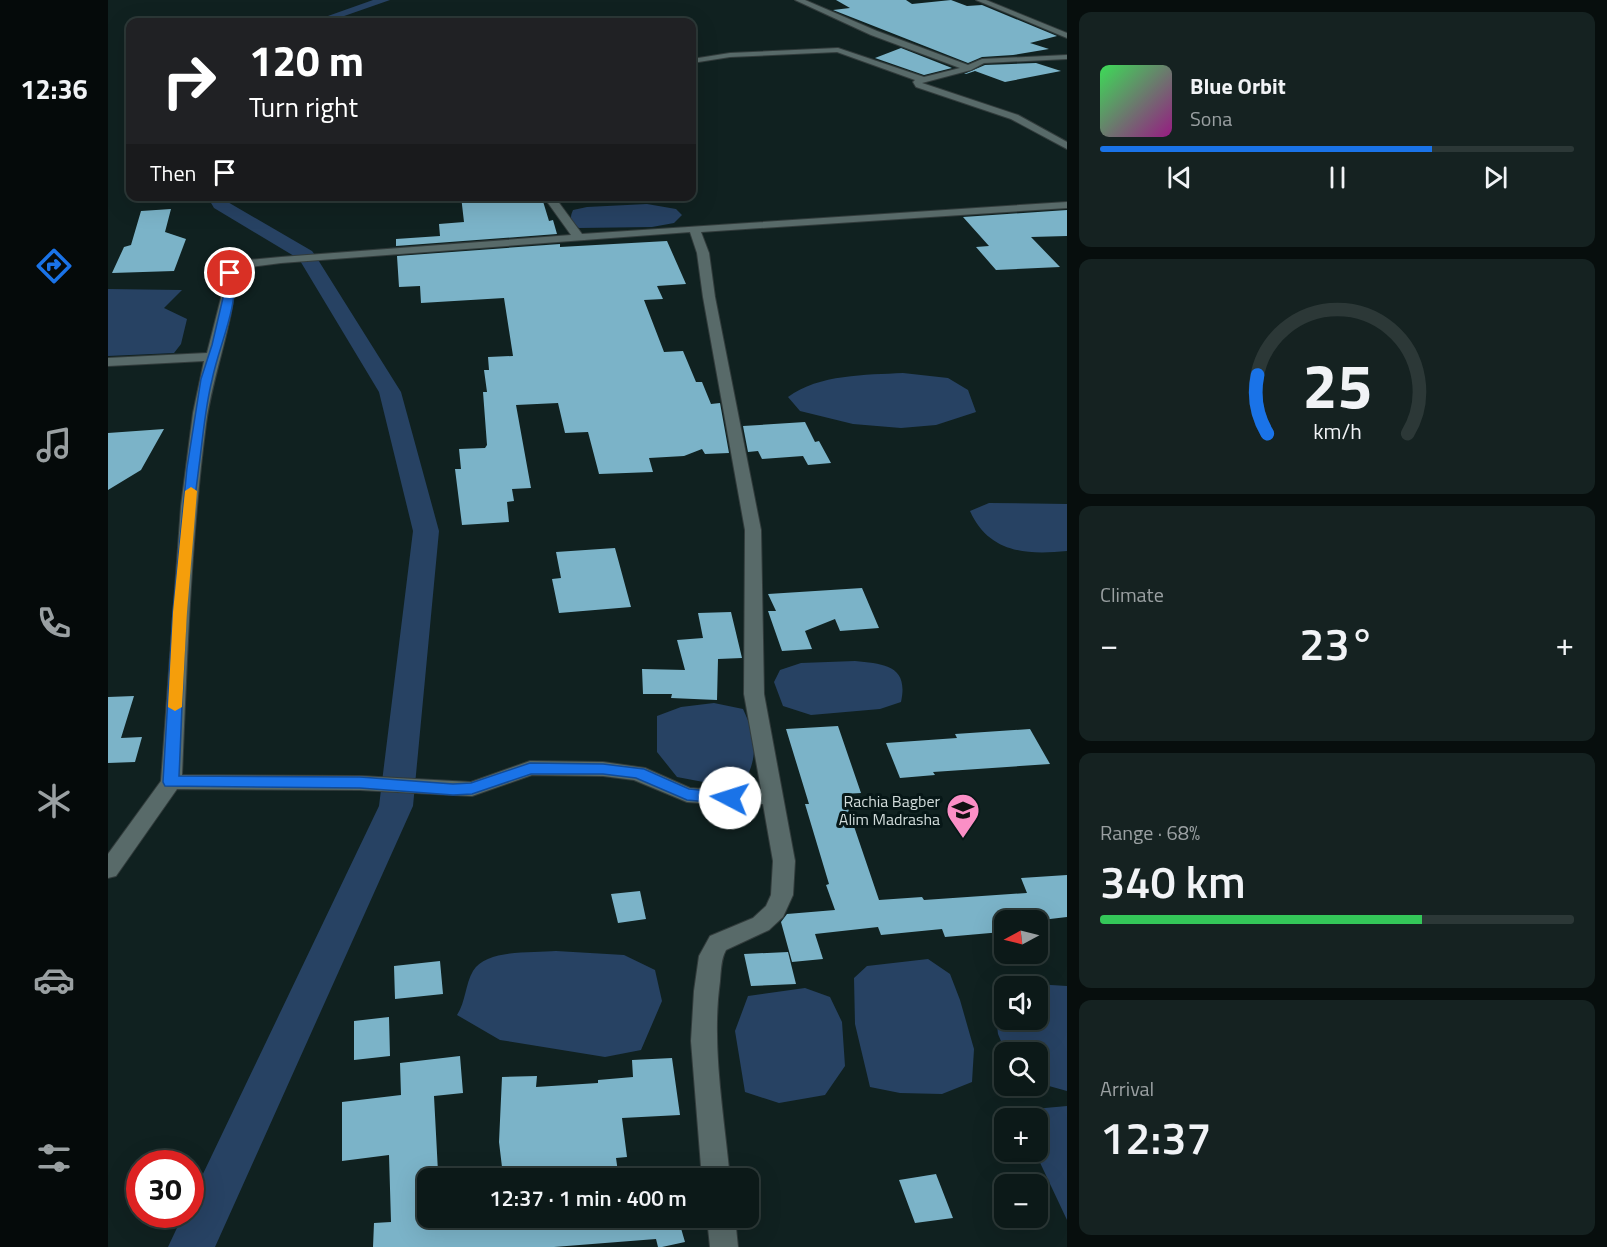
<!DOCTYPE html>
<html lang="en">
<head>
<meta charset="utf-8">
<style>
  body { margin:0; font-family:"Titillium Web",sans-serif; background:#152221; color:#f1f3f6; height:100vh; display:flex; flex-direction:column; font-size:22px; white-space:nowrap }
  * { box-sizing:border-box; margin:0 }
  p { font-size:20px; color:#9aa0a2 }
  .icon { flex:none; width:33px; height:33px; fill:none; stroke:currentColor; stroke-width:2; stroke-linecap:round; stroke-linejoin:round }
  .map { position:relative; flex:1; overflow:hidden }
  .sheet { display:flex; flex-direction:column; gap:12px; padding:12px; background:#070e0d; width:540px }
  .sheet>* { flex:none }
  .top-card { position:absolute; left:18px; top:18px; width:570px; height:183px; border-radius:12px; box-shadow:0 6px 24px #0002,0 0 0 2px #2c3837; background:#202124; color:#fff; overflow:hidden }
  .needle { width:39px; rotate:263deg }
  .fabs { position:absolute; left:886px; top:910px; display:grid; gap:12px }
  .fabs a { display:grid; place-items:center; width:54px; height:54px; border-radius:12px; background:#0c1918; box-shadow:0 6px 24px #0002,0 0 0 2px #2c3837; font-size:30px }
  .speed { position:absolute; left:18px; top:1150px; display:flex; gap:12px; font-size:30px; font-weight:700; text-align:center }
  .speed>* { display:grid; place-content:center; width:78px; height:78px; border-radius:50%; background:#0c1918; box-shadow:0 6px 24px #0002,0 0 0 2px #2c3837; line-height:1 }
  .speed .limit { border:9px solid #d22; background:#fff; color:#111 }
  .pin { position:absolute; display:grid; place-items:center; width:51px; height:51px; color:#fff; margin:-26px; border:3px solid #fff; border-radius:50%; box-shadow:0 2px 6px #0007 }
  .me { position:absolute; width:66px; margin:-33px; rotate:275deg; stroke-linejoin:round; filter:drop-shadow(0 0 4px #0008) }
  .turn { display:flex; align-items:center; gap:21px; height:126px; padding:0 24px; font-size:27px }
  .turn .icon { width:78px; height:78px; stroke-width:2.5 }
  .turn b { display:block; font-size:42px; line-height:51px }
  .then { display:flex; align-items:center; height:57px; padding:0 24px; background:#0003; gap:12px; font-size:22px }
  .big { font-size:45px; font-weight:600; line-height:1.1 }
  .sheet .tile { flex:1; display:flex; flex-direction:column; justify-content:center; gap:9px; min-width:0; padding:0 21px; border-radius:12px; background:#152221 }
  .sheet .dial { align-items:center; gap:0 }
  .dial svg { height:156px; overflow:visible; fill:none; stroke:#2c3837; stroke-width:7; stroke-linecap:round; text-anchor:middle }
  .dial text { fill:#f1f3f6; stroke:none }
  .song { display:flex; align-items:center; gap:18px }
  .cover { width:72px; height:72px; border-radius:9px; background:linear-gradient(135deg,hsl(130 70% 55%),hsl(310 70% 35%)) }
  .played { height:6px; border-radius:3px; background:linear-gradient(90deg,#1a73e8 70%,#2c3837 70%) }
  .keys { display:flex; justify-content:space-around; direction:ltr }
  .heat { display:flex; justify-content:space-between; align-items:center; font-size:33px; direction:ltr }
  .charge { height:9px; border-radius:4px; background:linear-gradient(90deg,#34c759 68%,#2c3837 0) }
  .trip { position:absolute; left:309px; top:1168px; width:342px; height:60px; border-radius:12px; background:#0c1918; box-shadow:0 6px 24px #0002,0 0 0 2px #2c3837; font-weight:600; line-height:60px; text-align:center }
  main { display:flex; flex:1; min-height:0 }
  .dock { display:flex; flex-direction:column; width:108px; justify-content:space-around; align-items:center; background:#050a0a; color:#9aa0a2 }
  .dock .icon { width:42px; height:42px }
  .dock .active { color:#1a73e8 }
  .dock b { font-size:27px; color:#f1f3f6 }
  .map>svg:first-child { display:block }
  .water { fill:#274263 }
  .lines { fill:none; stroke-linecap:round; stroke-linejoin:round }
  .canal { fill:#274263; fill-rule:evenodd }
  .building { fill:#7bb3c8 }
  .minor-casing { stroke:#323c3c; stroke-width:2 }
  .minor { fill:#586a69; fill-rule:evenodd }
  .route { fill:#1a73e8; stroke:#114b97; stroke-width:1.5 }
  .slow { fill:#f59e0b }
  .labels { text-anchor:middle; dominant-baseline:central; stroke-width:6; stroke-linejoin:round; paint-order:stroke }
  .poi-label { font-size:16px; fill:#d1dbda; stroke:#071717; text-anchor:end }
</style>
</head>
<body>
<main>
<nav class="dock">
<b>12:36</b>
<svg class="icon active" aria-label="directions" viewBox="0 0 24 24"><path d="M12 3l9 9-9 9-9-9zM9 14v-3h6M13 9l2 2-2 2"/></svg>
<svg class="icon" aria-label="music" viewBox="0 0 24 24"><path d="M9 18V5l10-2v13"/><circle cx="6" cy="18" r="3"/><circle cx="16" cy="16" r="3"/></svg>
<svg class="icon" aria-label="phone" viewBox="0 0 24 24"><path d="M5 4h4l2 5-3 2q2 4 5 5l2-3 5 2v4C11 20 4 13 5 4z"/></svg>
<svg class="icon" aria-label="climate" viewBox="0 0 24 24"><path d="M12 3v18M4 7l16 10M4 17L20 7"/></svg>
<svg class="icon" aria-label="car" viewBox="0 0 24 24"><path d="M5 17H2v-5l4-1 3-4h7l3 4 3 1v5h-3M9 17h6M6 11h13"/><circle cx="7" cy="17" r="2"/><circle cx="17" cy="17" r="2"/></svg>
<svg class="icon" aria-label="filters" viewBox="0 0 24 24"><path d="M4 7h16M4 17h16"/><circle cx="9" cy="7" r="2"/><circle cx="15" cy="17" r="2"/></svg>
</nav>
<div class="map">
<svg width="959" height="1247" viewBox="0 0 959 1247">
  <rect width="100%" height="100%" fill="#102120"/>
  <!-- water -->
  <path class="water" d="M539,204L568,209L574,215L566,223L544,227L471,228C463,222 461,219 465,210L479,207Z
    M0,289L74,290L56,308L79,319L73,344L66,353L0,356Z
    M795,373L840,378L860,390L868,412L828,425L793,428L745,424L692,411L680,397C711,374 758,375 795,373Z
    M881,503L959,504V551C918,555 881,553 862,511Z
    M747,661C776,664 801,665 793,702L772,709L703,715L675,706L666,682L672,670L693,663Z
    M606,703L635,709C648,737 651,755 636,783L606,784L569,777L549,752V716L573,707Z
    M448,951L516,955L547,970L554,1001L533,1050L497,1057L392,1040L349,1015C358,1001 357,985 365,971C378,949 425,953 448,951Z
    M820,959L842,974L852,1000L866,1049L864,1082L834,1094L792,1093L762,1087L747,1024L746,978L759,966Z
    M927,984L959,986V1091L930,1083V1053H898L890,1034L886,1000L897,990V1020H930V987H911Z
    M697,988L722,997L734,1022L737,1066L717,1095L671,1103L637,1092L627,1031L640,996Z
    M959,1106V1220L927,1152H930V1119H915L926,1109Z"/>
  <g class="lines">
    <!-- canal -->
    <path class="canal" d="M265,0H282L219,22H203Z
      M99,196H116L118,201L204,251L207,255L293,392L331,531L305,806L107,1247H60L75,1215H82V1201L271,806L305,531L271,392L191,259L106,208Z"/>
  </g>
  <!-- building -->
  <path class="building" d="M728,0H798L804,4L843,0L859,6L874,5L949,36L922,43L941,49L905,55L874,57L860,63L725,10L742,8Z
    M793,48L844,68L816,75L767,58Z
    M928,63L953,71L897,82L867,71L858,74H856L877,65Z
    M353,196L434,198L441,221L445,220L449,234L288,246V239L332,236L331,224L356,222Z
    M63,209L57,232L78,239L66,271L4,273L16,247L23,245L33,211Z
    M959,210V236L923,237L952,267L888,270L868,247L881,246L855,217Z
    M559,241L578,284L549,286L555,299L536,300L556,352L575,351L588,382H594L603,404L612,403L621,453L597,454L594,449L576,456L541,458L545,472L491,474L480,432L457,433L450,403L408,405L423,488L404,489L406,501L399,502L401,522L354,525L347,469H353L351,449L377,448L379,445L375,392H379L376,370H381L380,357L405,356L396,298L313,303L312,286L291,287L289,256L452,244V247Z
    M697,422L707,442L711,441L723,463L700,465L695,456L654,459L650,451L640,452L635,426Z
    M56,429L33,470L0,490V433Z
    M507,548L523,607L451,613L444,579L453,578L448,552Z
    M754,588L771,628L732,631L727,619L697,631L704,649L674,651L660,611H668L660,594Z
    M623,612L634,658L610,659L609,700L563,698L564,694H535L534,669L577,670L569,640L595,638L590,613Z
    M26,696L13,738L34,737L27,762L0,763V697Z
    M730,726L753,793L735,794L771,900L814,897L816,900L919,893L913,878L959,875V917L925,921H889L894,932L837,937L834,929L773,935L770,927L707,934L715,959L684,962L673,922L679,914L727,910L718,885L721,884L697,804H701L678,729Z
    M922,729L942,764L825,772L827,775L792,778L778,743L849,738L847,734Z
    M532,891L538,919L510,923L503,894Z
    M680,952L688,984L643,986L636,954Z
    M332,961L335,994L287,999L286,966Z
    M281,1017L282,1056L246,1060V1021Z
    M352,1056L355,1093L326,1096L330,1172L361,1170V1179H320V1218H570L577,1242L554,1247H550L548,1239L446,1247H265L266,1223L283,1222L281,1155L234,1161V1102L293,1095L292,1063Z
    M564,1058L572,1115L514,1118L519,1157L508,1158L511,1179H389L390,1167H394L391,1142L394,1077L429,1076L428,1087L490,1083V1080L525,1077L524,1060Z
    M828,1174L845,1218L807,1223L791,1180Z"/>
  <g class="lines">
    <defs>
      <path id="minor" d="M687,0H697L769,31L860,65L874,59L959,55V59L876,63L863,70L814,83L910,115L959,142V149L903,119L808,87L805,82L807,80L729,52L622,57L584,63V59L622,53L730,48L816,77L852,68L763,35Z
        M868,0H878L959,33V38Z
        M435,196H446L474,234L959,202V208L593,232L601,253L607,297L653,530L656,694L687,861L685,895L675,917L661,930L618,950C613,959 613,970 612,981C603,1046 616,1114 622,1179H594L583,1041L586,991L591,956L602,936L645,918L658,906L663,895L665,861L655,804L622,805L579,802L526,780L495,776L424,775L364,796L252,790L69,789L8,876L0,878V854L53,781L73,506L85,413L96,361L0,366V358L99,353L113,298L116,270L140,260L173,257L463,235ZM582,232L589,253L595,297L637,530L636,694L653,789L622,791L582,788L537,768L495,762L422,761L363,782L252,776L74,775C79,658 83,540 98,424C105,372 126,324 128,272L142,267L173,263Z
        M599,1218H627L630,1247H602Z"/>
    </defs>
    <!-- minor casing -->
    <use href="#minor" class="minor-casing"/>
    <!-- minor -->
    <use href="#minor" class="minor"/>
  </g>
  <!-- route -->
  <path class="route" d="M122,270L126,273C130,309 111,345 104,380C97,408 95,437 91,466C77,568 76,673 71,776L252,777L345,784L363,783L422,763L495,764L536,769L581,789L622,793L628,794L630,798L628,802L622,804L579,800L528,778L495,774H423L364,794L345,795L252,788L57,786L55,782L65,612L79,468L93,379L104,345L118,285L117,273Z"/>
  <!-- slow -->
  <path class="slow" d="M83,487L89,491L79,612L74,707L67,711L60,707L65,612L77,491Z"/>
  <!-- icons -->
  <defs>
    <symbol id="school-pin" viewBox="-11 -11 22 30"><path d="M0 17L-7.5 6A9.5 9.5 0 1 1 7.5 6Z" fill="#fb8fc6" stroke="#071717"/><path d="M0-5L7-2L0 1L-7-2ZM-4 1L0 2.5L4 1V4Q0 6-4 4Z" fill="#111"/></symbol>
  </defs>
  <g fill-rule="evenodd">
    <use href="#school-pin" x="836" y="791" width="38" height="52"/>
  </g>
  <g class="labels">
    <!-- poi labels -->
    <g class="poi-label">
      <text x="832" y="801">Rachia Bagber<tspan x="832" dy="18">Alim Madrasha</tspan></text>
    </g>
  </g>
</svg>
<div class="fabs">
<a><svg class="needle" viewBox="-14 -14 28 28"><path d="M0-13l5 13h-10z" fill="#e53935"/><path d="M0 13l5-13h-10z" fill="#9aa0a2"/></svg></a>
<a><svg class="icon" aria-label="sound" viewBox="0 0 24 24"><path d="M4 9h4l5-4v14l-5-4H4zM17 9q2 3 0 6"/></svg></a>
<a><svg class="icon" aria-label="search" viewBox="0 0 24 24"><circle cx="10" cy="10" r="6"/><path d="M15 15l6 6"/></svg></a>
<a>+</a>
<a>−</a>
</div>
<div class="speed"><div class="limit">30</div></div>
<div class="pin" style="left:122px;top:273px;background:#d93025"><svg class="icon" aria-label="arrive" viewBox="0 0 24 24"><path d="M6 21V4h12l-3 4 3 4H6"/></svg></div>
<svg class="me" style="left:622px;top:798px" viewBox="-20 -20 40 40"><circle r="19" fill="#fff"/><path d="M0-13L10 11 0 6-10 11z" fill="#1a73e8"/></svg>
<div class="trip">12:37 · 1 min · 400 m</div>
<div class="top-card">
<div class="turn"><svg class="icon" aria-label="right" viewBox="0 0 24 24"><path d="M7 20v-9h11M14 6l5 5-5 5"/></svg><div><b>120 m</b>Turn right</div></div>
<div class="then">Then<svg class="icon" aria-label="arrive" viewBox="0 0 24 24"><path d="M6 21V4h12l-3 4 3 4H6"/></svg></div>
</div>
</div>
<section class="sheet">
<div class="tile">
<div class="song"><i class="cover"></i><div><b>Blue Orbit</b><p>Sona</p></div></div>
<div class="played"></div>
<div class="keys"><svg class="icon" aria-label="previous" viewBox="0 0 24 24"><path d="M18 5L8 12l10 7zM5 5v14"/></svg><svg class="icon" aria-label="pause" viewBox="0 0 24 24"><path d="M8 5v14M16 5v14"/></svg><svg class="icon" aria-label="next" viewBox="0 0 24 24"><path d="M6 5l10 7-10 7zM19 5v14"/></svg></div>
</div>
<div class="tile dial"><svg viewBox="0 0 100 80">
<path d="M14 69A42 42 0 1 1 86 69"/>
<path d="M14 69A42 42 0 0 1 9 39" stroke="#1a73e8"/>
<text x="50" y="56" font-size="32" font-weight="700">25</text>
<text x="50" y="72" font-size="11">km/h</text>
</svg></div>
<div class="tile"><p>Climate</p>
<div class="heat"><a>−</a><b class="big">23°</b><a>+</a></div>
</div>
<div class="tile"><p>Range · 68%</p><b class="big">340 km</b><div class="charge"></div></div>
<div class="tile"><p>Arrival</p><b class="big">12:37</b></div>
</section>
</main>
</body>
</html>
